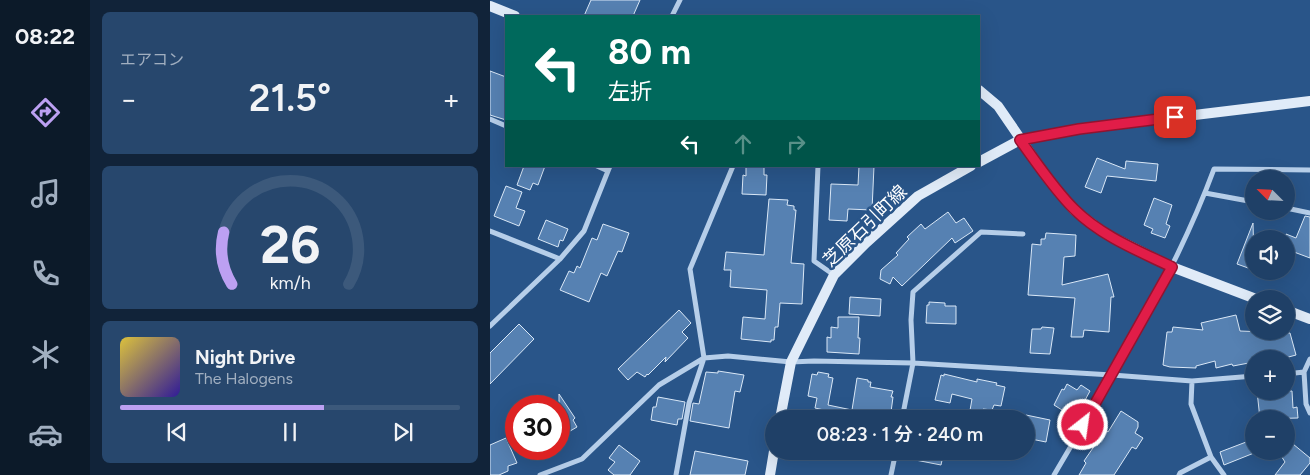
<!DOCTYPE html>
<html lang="ja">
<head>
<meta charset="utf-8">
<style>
  body { margin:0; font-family:Figtree,"Noto Sans JP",sans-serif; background:#27476d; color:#f1f3f6; height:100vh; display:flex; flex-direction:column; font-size:19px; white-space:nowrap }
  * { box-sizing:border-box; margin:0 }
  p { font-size:16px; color:#a1afc0 }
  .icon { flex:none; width:28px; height:28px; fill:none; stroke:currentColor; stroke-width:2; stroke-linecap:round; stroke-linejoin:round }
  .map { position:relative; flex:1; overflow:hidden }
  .drawer { display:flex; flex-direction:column; gap:12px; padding:12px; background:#112339; width:400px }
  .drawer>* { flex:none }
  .top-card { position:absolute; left:15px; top:15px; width:475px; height:152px; border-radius:0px; box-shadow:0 5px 20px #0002,0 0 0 1px #3c597b; background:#00695c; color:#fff; overflow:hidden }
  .needle { width:32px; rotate:294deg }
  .buttons { position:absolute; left:755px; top:170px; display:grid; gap:10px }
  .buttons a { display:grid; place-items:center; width:50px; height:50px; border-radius:50%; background:#1f4067; box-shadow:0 5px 20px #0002,0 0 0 1px #3c597b; font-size:25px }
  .speed { position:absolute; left:15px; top:395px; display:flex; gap:10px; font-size:25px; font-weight:700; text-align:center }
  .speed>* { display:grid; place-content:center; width:65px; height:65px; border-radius:50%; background:#1f4067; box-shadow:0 5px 20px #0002,0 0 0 1px #3c597b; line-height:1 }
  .speed .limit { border:8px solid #d22; background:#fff; color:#111 }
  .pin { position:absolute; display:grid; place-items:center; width:42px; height:42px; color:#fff; margin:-21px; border-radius:10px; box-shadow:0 2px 8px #0006 }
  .me { position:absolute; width:55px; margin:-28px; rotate:30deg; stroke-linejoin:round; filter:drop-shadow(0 0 4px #0008) }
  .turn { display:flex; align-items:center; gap:18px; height:105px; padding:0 20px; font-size:22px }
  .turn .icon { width:65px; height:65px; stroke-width:2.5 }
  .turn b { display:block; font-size:35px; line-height:42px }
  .lanes { display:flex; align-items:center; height:48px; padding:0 20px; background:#0003; justify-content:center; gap:25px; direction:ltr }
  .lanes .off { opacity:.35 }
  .big { font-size:38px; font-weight:600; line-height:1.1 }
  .drawer .tile { flex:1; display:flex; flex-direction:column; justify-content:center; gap:8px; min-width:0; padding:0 18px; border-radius:8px; background:#27476d }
  .drawer .dial { align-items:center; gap:0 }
  .dial svg { height:130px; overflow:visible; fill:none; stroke:#3c597b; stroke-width:7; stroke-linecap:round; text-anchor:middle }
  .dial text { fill:#f1f3f6; stroke:none }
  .song { display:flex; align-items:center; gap:15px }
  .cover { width:60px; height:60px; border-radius:8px; background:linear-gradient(135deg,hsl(50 70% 55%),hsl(250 70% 35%)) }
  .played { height:5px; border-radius:2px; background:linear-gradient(90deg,#bca0f2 60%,#3c597b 60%) }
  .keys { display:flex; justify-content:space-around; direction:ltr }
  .heat { display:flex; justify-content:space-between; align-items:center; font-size:28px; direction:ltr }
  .trip { position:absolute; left:275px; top:410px; width:270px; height:50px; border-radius:25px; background:#1f4067; box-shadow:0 5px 20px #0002,0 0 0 1px #3c597b; font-weight:600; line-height:50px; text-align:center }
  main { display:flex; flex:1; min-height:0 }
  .dock { display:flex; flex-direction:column; width:90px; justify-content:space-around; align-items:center; background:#0c1a29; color:#a1afc0 }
  .dock .icon { width:35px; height:35px }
  .dock .current { color:#bca0f2 }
  .dock b { font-size:22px; color:#f1f3f6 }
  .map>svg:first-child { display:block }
  .building { fill:#5681b2; stroke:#dae8f7 }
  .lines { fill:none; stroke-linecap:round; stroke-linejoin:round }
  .street { stroke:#b6cee9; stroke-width:5 }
  .secondary { stroke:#e0ebf8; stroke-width:10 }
  .route-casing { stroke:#92132f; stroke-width:12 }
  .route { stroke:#e11d48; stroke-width:9 }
  .labels { text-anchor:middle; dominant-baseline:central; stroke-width:5; stroke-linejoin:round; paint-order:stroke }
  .street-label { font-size:18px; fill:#fff; stroke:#295589 }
</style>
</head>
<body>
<main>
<nav class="dock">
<b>08:22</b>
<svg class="icon current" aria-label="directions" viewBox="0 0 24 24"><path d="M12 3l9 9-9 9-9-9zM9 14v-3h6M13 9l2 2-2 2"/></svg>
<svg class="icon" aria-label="music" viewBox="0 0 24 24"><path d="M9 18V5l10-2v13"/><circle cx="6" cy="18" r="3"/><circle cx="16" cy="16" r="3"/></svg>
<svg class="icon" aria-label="phone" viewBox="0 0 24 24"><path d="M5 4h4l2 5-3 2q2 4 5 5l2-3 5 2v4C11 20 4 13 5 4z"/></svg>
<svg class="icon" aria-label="climate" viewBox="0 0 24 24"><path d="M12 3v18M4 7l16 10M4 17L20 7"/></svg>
<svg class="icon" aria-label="car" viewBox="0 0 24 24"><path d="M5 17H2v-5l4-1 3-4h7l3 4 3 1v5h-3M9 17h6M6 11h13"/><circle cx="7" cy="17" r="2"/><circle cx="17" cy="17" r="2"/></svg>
</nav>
<section class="drawer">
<div class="tile"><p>エアコン</p>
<div class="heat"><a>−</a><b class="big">21.5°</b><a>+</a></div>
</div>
<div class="tile dial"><svg viewBox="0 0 100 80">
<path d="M14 69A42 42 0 1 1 86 69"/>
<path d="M14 69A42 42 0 0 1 9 37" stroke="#bca0f2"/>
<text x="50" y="56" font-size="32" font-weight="700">26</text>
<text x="50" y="72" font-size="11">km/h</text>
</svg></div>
<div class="tile">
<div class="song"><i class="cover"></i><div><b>Night Drive</b><p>The Halogens</p></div></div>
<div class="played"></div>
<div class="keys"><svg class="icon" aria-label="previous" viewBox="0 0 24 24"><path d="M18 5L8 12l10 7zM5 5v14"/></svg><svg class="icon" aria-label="pause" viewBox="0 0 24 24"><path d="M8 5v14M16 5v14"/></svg><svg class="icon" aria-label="next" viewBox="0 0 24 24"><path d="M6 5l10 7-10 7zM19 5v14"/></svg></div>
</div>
</section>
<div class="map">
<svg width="820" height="475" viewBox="0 0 820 475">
  <rect width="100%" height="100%" fill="#295589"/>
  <!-- building -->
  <path class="building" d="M101,0H150L143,16H94Z
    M0,71L16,77V120L0,115Z
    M607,158L635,169L636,161L668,164L666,181L617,176L611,193L595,187Z
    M34,166H55L48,185L43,183L40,190L27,185Z
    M256,166H274V175H277L276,195L252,194L253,175L256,176Z
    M369,166H384L382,210L358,209L357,221L339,220L341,184L368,185Z
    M16,186L32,192L26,208L35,211L29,226L4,216Z
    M664,198L682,205L676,224L680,226L675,238L661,233L663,229L654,225Z
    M279,199L298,200L297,205L304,206V210H306L301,263L314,264L312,304L290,303L288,327H285L284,340H281V342L251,339L253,317L275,319L277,290L240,287L241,270H234L236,252L274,255Z
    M458,212L466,223L474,218L483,231L465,243L462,238L412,286L403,277L400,284L390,279L391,270L408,255L406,253L419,239L417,237L431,224L435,229Z
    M815,216L820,217V258L796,249V234L806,238Z
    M56,220L78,229L73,241L70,240L68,247L48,239Z
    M763,223L764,261L761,269L747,264Z
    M113,224L139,233L132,252L128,251L117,276L111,273L99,302L70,290L79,271L84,273L87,266L90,268L102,238L107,240Z
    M556,233L586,235L585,256L574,257L572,285L618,274L624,297H621L619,332L594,330L593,337H581L585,298L538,295L542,244L551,245V239H555Z
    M360,297L391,299L390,316L359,314Z
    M439,302L455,303V306H466V324L436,323L437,305H439Z
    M189,310L201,323L192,332L198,338L175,362L176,357L158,375L157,374L155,377L147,372L138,380L128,369Z
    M746,315L750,331L800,333L806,355L791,359H764V362L743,366L742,364L726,368L725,361L706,366V368L680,367L673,365L677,332H682L683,327L713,330L711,323Z
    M348,317H369L368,338H370L369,354L337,352V337L341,338V327L348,328Z
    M29,324L44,339L0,384V353Z
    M552,327L564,328L560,354L540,353L542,329H551Z
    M228,371L254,375L250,392L245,391L239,428L200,421L203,403L209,404L216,372L228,373Z
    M328,372L339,374L338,377L343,378L338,405L362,410L367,378L378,380V382H381L380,387L403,391L401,397H403L401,412H397L396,419H333L334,410L325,408L327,398L318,396L322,374L327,375Z
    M454,374L487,382V379L507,383L506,385L515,387L511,406L504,405L502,410L493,409L490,419L479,416L482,399L462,394L460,403L445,400L451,375L454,376Z
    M577,384L587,390L591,385L600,391L594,402L590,400L580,415L564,405L572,389L574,390Z
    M767,391H802L803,408L807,407L808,418L770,419Z
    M69,394L85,418L83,420L87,427L75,434L69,424Z
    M168,397L195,402L192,419H188L187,425L161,420L163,407H166Z
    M631,411L648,422V427L645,433L653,438L646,449L642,447L624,475H589L596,463L594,461L605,445L607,446L617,431L618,432Z
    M536,415L560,420L556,442L536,438Z
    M16,438L27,463L18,466V471L9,475H0V445Z
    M764,439V453L734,465L730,452Z
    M796,443L801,447L803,444L820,458V463L810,475H785L795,462L788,451H796Z
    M129,445L150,461L140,475H124L118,470L125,462L119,458Z
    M205,451L258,461L255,475H200Z
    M411,451H454L451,465L410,457Z"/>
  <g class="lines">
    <!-- street -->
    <path class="street" d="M182,16L190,0
      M0,119L16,126
      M107,166L118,171
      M328,166L324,261L344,275
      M715,193L764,202
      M796,208L820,213
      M0,231L70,259
      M0,326L70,259L94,231L120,166
      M820,359L814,372L816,404L820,413
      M796,374L814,372
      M702,381L701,404L721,457L734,475
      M412,419L423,363L421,320L423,292L491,232L533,234
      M50,475L92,459L169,385L214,358L238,356L301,362L324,361L423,363L622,375L702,381L764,376
      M186,475L199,403L214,358L200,269L243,166
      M401,475L406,451
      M564,475C622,376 684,277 724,169L820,170
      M689,475L690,473L721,457"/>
    <!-- secondary -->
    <path class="secondary" d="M0,6L25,16
      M489,90L508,106L558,179L584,210L616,234L682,267L766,299
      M489,162L530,140L589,129L820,101
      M796,310L820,319
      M290,419L301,362L344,275L376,243L428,196L481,166
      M280,475L284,451"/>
  </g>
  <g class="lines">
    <defs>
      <path id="route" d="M593,425L682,267C649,251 611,236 584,209C563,188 547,163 530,140L589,129L685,117"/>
    </defs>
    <!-- route casing -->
    <use href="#route" class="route-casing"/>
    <!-- route -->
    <use href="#route" class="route"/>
  </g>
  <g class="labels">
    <!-- street labels -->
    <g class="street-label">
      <text transform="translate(375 226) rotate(-44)">芝原石引町線</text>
    </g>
  </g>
</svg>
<div class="buttons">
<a><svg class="needle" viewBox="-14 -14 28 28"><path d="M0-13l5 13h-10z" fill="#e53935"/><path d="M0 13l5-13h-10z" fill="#a1afc0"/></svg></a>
<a><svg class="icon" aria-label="sound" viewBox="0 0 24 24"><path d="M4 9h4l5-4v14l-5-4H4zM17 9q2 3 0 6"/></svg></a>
<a><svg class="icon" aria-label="layers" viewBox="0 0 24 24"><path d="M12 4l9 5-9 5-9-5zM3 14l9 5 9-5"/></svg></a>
<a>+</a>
<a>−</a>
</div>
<div class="speed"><div class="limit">30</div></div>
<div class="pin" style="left:685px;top:117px;background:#d93025"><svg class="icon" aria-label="arrive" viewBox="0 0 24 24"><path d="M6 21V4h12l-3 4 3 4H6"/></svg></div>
<svg class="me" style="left:593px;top:425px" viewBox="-20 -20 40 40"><circle r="17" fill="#e11d48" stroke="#fff" stroke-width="3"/><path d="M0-11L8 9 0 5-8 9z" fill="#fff"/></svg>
<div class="trip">08:23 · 1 分 · 240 m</div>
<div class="top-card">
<div class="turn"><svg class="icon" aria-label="left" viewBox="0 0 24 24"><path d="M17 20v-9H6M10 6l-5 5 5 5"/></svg><div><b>80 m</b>左折</div></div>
<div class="lanes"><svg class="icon" aria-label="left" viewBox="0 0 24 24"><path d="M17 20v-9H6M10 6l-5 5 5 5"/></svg><svg class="icon off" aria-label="ahead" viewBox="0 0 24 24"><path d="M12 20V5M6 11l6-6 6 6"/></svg><svg class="icon off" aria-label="right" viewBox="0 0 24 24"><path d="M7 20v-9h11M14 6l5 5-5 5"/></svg></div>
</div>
</div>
</main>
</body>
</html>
